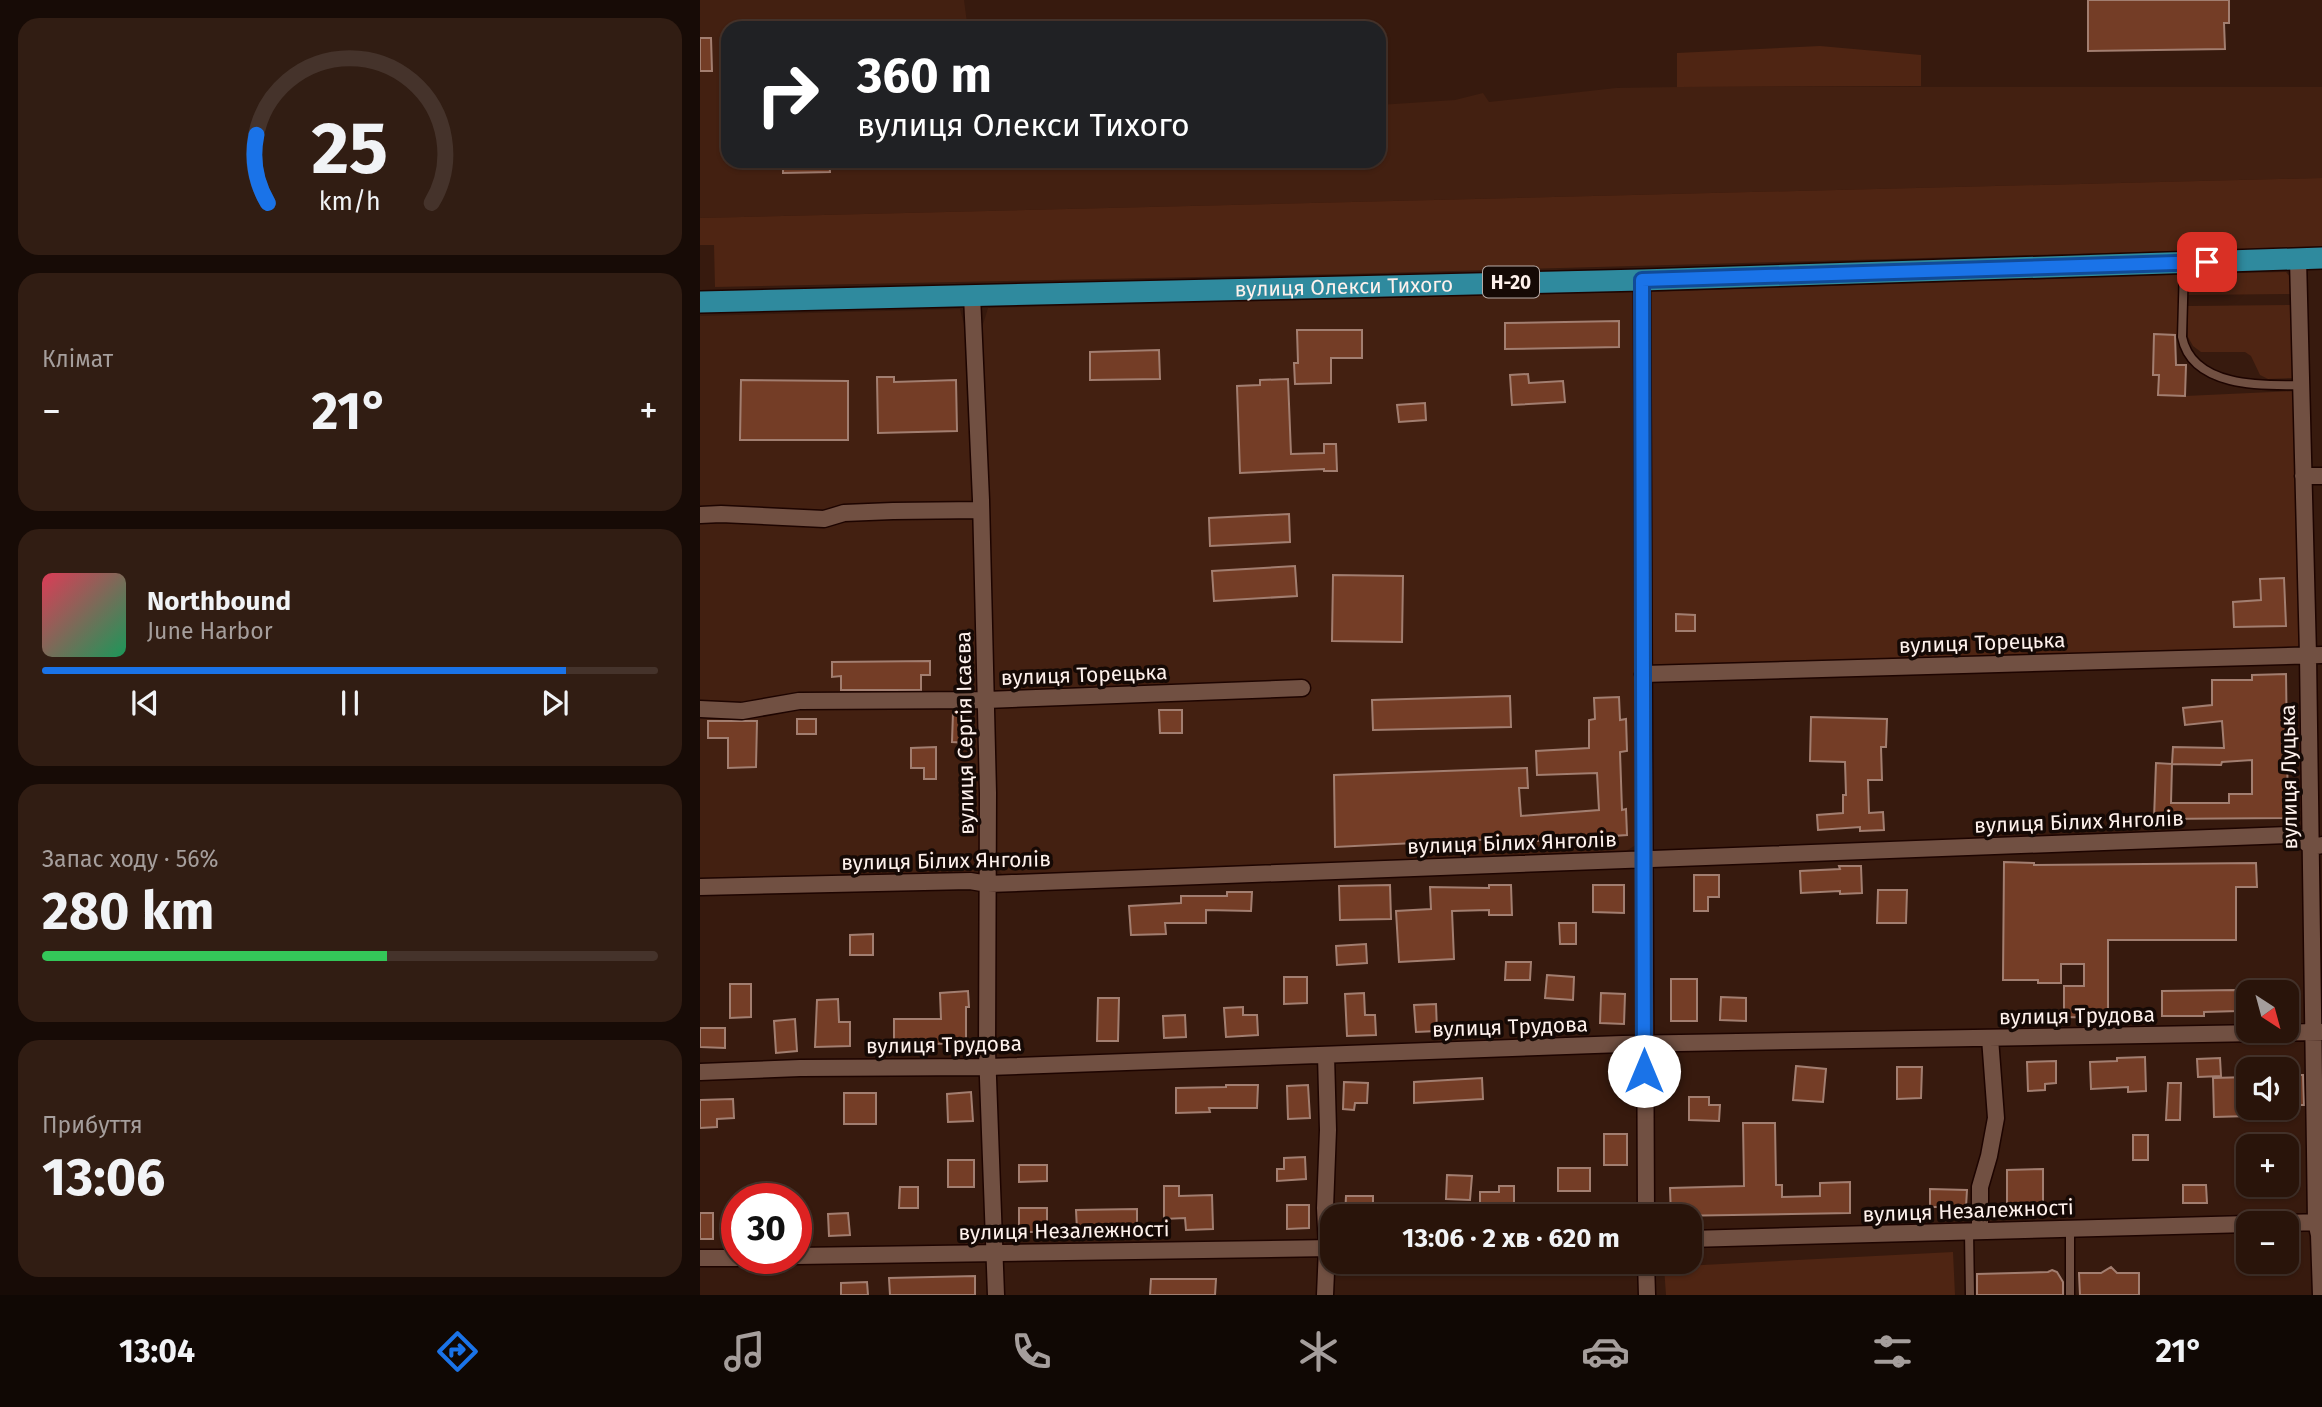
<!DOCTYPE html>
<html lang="uk">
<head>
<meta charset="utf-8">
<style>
  body { margin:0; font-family:"Fira Sans",sans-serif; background:#311d13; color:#f1f3f6; height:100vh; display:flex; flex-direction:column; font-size:26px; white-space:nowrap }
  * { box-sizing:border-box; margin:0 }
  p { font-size:23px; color:#a59e9c }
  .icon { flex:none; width:38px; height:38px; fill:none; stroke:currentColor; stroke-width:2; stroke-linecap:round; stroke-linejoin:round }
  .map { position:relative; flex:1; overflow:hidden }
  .side { display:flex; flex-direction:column; gap:18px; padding:18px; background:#170b06; width:700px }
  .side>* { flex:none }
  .guide { position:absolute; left:21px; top:21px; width:665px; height:147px; border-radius:21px; box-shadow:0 2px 5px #0004,0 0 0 2px #45332b; background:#202124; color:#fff; overflow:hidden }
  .needle { width:46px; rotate:144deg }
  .buttons { position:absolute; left:1536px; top:980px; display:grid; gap:14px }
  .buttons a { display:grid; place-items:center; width:63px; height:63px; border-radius:14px; background:#29140a; box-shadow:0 2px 5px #0004,0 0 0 2px #45332b; font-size:35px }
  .speed { position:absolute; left:21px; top:1183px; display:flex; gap:14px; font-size:35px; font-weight:700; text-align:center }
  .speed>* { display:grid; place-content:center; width:91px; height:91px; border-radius:50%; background:#29140a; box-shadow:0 2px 5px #0004,0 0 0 2px #45332b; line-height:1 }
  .speed .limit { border:10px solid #d22; background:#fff; color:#111 }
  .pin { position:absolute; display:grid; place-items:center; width:60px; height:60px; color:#fff; margin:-30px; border-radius:14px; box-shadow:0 4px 10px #0006 }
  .me { position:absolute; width:77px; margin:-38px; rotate:0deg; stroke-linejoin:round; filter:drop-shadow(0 0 5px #0008) }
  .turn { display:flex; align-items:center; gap:24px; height:147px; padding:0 21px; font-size:32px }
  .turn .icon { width:91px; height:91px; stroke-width:2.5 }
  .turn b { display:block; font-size:49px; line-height:60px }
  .big { font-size:52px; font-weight:700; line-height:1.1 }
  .side .card { flex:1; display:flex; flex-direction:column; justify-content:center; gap:10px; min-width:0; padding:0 24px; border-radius:21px; background:#311d13 }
  .side .dial { align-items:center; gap:0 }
  .dial svg { height:182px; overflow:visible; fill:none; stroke:#45332b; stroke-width:7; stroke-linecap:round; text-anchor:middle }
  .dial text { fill:#f1f3f6; stroke:none }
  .song { display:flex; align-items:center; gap:21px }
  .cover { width:84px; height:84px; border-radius:10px; background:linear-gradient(135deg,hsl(350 70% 55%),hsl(150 70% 35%)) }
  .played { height:7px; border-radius:4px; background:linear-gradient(90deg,#1a73e8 85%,#45332b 85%) }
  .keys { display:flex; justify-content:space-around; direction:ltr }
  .heat { display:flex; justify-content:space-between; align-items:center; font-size:38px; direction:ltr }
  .charge { height:10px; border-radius:5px; background:linear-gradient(90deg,#34c759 56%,#45332b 0) }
  .trip { position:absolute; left:620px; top:1204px; width:382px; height:70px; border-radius:21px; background:#29140a; box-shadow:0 2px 5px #0004,0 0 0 2px #45332b; font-weight:700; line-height:70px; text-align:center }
  .tabs { display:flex; height:112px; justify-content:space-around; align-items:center; background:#100804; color:#a59e9c }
  .tabs .icon { width:49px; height:49px }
  .tabs .active { color:#1a73e8 }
  .tabs b { font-size:32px; color:#f1f3f6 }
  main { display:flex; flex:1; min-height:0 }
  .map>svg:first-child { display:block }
  .built { fill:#432011 }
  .green { fill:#4f2513 }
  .building { fill:#743d26; stroke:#a27e70; stroke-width:2; fill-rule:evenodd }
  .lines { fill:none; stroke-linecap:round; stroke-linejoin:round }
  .service-casing { stroke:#1d0400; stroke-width:11 }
  .minor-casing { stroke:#1d0400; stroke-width:19 }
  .primary-casing { stroke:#1d0400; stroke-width:24 }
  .service { stroke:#715042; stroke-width:8 }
  .minor { stroke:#715042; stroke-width:16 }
  .primary { stroke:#2f8a9e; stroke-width:21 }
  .route-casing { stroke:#114b97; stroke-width:18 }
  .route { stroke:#1a73e8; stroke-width:12 }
  .labels { text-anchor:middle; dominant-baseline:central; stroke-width:7; stroke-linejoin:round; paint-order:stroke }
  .shield { fill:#150905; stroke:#b8aba7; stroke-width:2 }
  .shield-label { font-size:19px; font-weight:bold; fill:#fef1ec }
  .street-label { font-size:21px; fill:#fef1ec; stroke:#150905 }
</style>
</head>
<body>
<main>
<section class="side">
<div class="card dial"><svg viewBox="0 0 100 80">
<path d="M14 69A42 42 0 1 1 86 69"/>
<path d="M14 69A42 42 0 0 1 9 39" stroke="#1a73e8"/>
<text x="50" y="56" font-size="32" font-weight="700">25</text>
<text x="50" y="72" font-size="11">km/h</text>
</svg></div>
<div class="card"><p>Клімат</p>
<div class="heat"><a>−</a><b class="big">21°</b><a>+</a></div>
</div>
<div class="card">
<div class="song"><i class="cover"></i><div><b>Northbound</b><p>June Harbor</p></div></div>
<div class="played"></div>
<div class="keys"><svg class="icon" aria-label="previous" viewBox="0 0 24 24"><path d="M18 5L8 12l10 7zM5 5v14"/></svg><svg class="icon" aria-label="pause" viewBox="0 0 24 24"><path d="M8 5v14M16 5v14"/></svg><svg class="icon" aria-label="next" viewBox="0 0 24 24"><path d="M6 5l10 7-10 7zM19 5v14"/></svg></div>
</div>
<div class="card"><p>Запас ходу · 56%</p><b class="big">280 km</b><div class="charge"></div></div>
<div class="card"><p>Прибуття</p><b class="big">13:06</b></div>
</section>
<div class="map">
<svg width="1622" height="1295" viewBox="0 0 1622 1295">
  <rect width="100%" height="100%" fill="#371a0e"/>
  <!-- built -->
  <path class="built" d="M0,0H264L267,23L271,28H28V161H679V105L755,100L783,93L789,102L916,88L977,87H1622V178L0,218Z
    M934,292L936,845L926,851L303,875L295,867L281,331L288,308Z
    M260,309L266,332L273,502L280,795V867L270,874L0,880V316Z"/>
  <!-- green -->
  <path class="green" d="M1120,46L1221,55V86L977,87V53Z
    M1622,178V247L646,274L15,287L14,245H0V218Z
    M1586,272L1592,279V294L1488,295V280L1492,274Z
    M1477,275L1480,280L1477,335H1454L1453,374L1459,375V395L1485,396L1595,391L1601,644L1594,649L959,668L951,663L950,292Z
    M1592,305L1594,378L1568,379L1560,375L1551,356L1545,352H1501L1493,346L1488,337V306Z
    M1253,1252L1255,1295H966L964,1267Z"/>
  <!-- building -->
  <path class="building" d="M1388,0H1529V23H1524L1525,49L1388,51Z
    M0,38H11L12,71H0Z
    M129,161L130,172L83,173V162Z
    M919,321V347L805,349V323Z
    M597,330H662V358H631V383L595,384L594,363H598Z
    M1454,334L1475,335L1476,365H1486L1485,396L1458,395L1459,375H1453Z
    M459,350L460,379L390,380V352Z
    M828,374L829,383L863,381L865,402L812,405L810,375Z
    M177,377H194V382L256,380L257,431L178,433Z
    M588,379L591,454L624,453V444H636L637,471H624V469L540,473L537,386L560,385V380Z
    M41,380L148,381V440H40Z
    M725,403L726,420L699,422L697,405Z
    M589,514L590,542L510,546L509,518Z
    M595,566L597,596L514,601L512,571Z
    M633,575L703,576L702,642L632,641Z
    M1584,578L1586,626L1534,627L1533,602L1561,600L1560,579Z
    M976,614L995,615V631H976Z
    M230,661V675H221V690H141V676L132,677V662Z
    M1586,674L1588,818L1454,819L1456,763L1472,764L1473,747L1524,748L1522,721L1485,725L1483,708L1512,705V680H1552V675ZM1552,760V794H1529V803H1471L1472,764L1521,765L1522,762Z
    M810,696L811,727L673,730L672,700Z
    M919,697L920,720L926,719L927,751L920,752L922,810L926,809L927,835L837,841V837L635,847L634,775L827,768L828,788H819L821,816L899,810L897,773L837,775L836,751L889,748V720L895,719L894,698Z
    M459,710H482V733H460Z
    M253,712H269L268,743L252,742Z
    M1111,717L1187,719L1186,747H1181L1182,780H1168L1169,813L1183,812L1184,830L1160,831V827L1118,830L1117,815L1143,813V795H1146L1145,762L1110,761Z
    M97,719H116V734H97Z
    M8,721H57L56,767L28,768V738H8Z
    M236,747V779H224V768H211V748Z
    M1304,862L1334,863V865L1556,863L1557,887H1536V940H1408V1018L1364,1017V986H1384V964H1361V983H1338V980H1303Z
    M1139,866H1161L1162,893L1140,894V891L1101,893L1100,871L1140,869Z
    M994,875H1019V897H1008V911H994Z
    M690,885L691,919L640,920L639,886Z
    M789,885H811L812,915H789V910L752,911L754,959L699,962L696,911L731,909L730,887L789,888Z
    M893,885H924V913L893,912Z
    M1178,890H1207L1206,923H1177Z
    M527,892H552L551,911L506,910V923H465L466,934L431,935L429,906L481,903V896H527Z
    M859,923H876V944H860Z
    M173,934V955H150V935Z
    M666,944L667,963L637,965L636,946Z
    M806,962H831L830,980H805Z
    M847,975L874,977L873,1000L845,998Z
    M584,977H607V1003L584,1004Z
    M971,979H997V1021H971Z
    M30,984H51V1017L30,1018Z
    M1537,990L1538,1011L1504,1012V1016H1462V991Z
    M268,991L269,1007H266V1043L194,1045V1019H241L240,993Z
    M664,993L665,1015H675L676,1035L647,1036L645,994Z
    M901,993L925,994L924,1024L900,1023Z
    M1021,997L1046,998V1021L1020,1020Z
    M398,998H419L418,1041H397Z
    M138,999L139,1022H150V1046L115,1047L117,1000Z
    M736,1004L737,1031L716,1032L714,1005Z
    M543,1007V1015H557L558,1035L526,1037L524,1008Z
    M485,1015L486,1037L464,1038L463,1016Z
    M95,1019L97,1051L76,1053L74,1021Z
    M0,1028H25V1048L0,1047Z
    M1445,1057L1446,1091L1428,1092V1087L1391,1089L1390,1062L1417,1061V1058Z
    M1520,1058L1521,1076L1498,1077L1497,1059Z
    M1356,1061V1083L1345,1084V1090L1328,1091L1327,1062Z
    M1096,1066L1126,1069L1123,1102L1093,1100Z
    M1197,1067H1222L1221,1098L1197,1099Z
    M1587,1075H1603L1604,1105H1587Z
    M1549,1077V1116L1514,1117L1513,1078Z
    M782,1078L783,1099L714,1103V1082Z
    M644,1082L668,1083L667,1103H655L654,1110L643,1109Z
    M1468,1083H1481L1480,1120H1466Z
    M526,1085H558L557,1108H509L510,1112L476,1113V1088L526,1087Z
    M608,1085L610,1118L588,1119L587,1086Z
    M271,1092L273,1121L248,1122L247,1094Z
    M144,1093H176V1124H144Z
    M989,1097H1009V1105H1020L1019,1121L989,1120Z
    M33,1099L34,1118L17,1119V1127L0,1128V1100Z
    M1043,1123H1075L1076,1185H1082V1197L1120,1196V1183L1150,1182V1213L971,1216L970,1188L1044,1186Z
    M904,1134H927V1165H904Z
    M1433,1135H1448V1160H1433Z
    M605,1157L606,1179L577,1181V1169H584V1158Z
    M248,1160H274V1187H248Z
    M319,1165H347V1181L319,1182Z
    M858,1168H890V1191H858Z
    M1343,1169V1206H1307V1170Z
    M747,1175L772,1176L770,1200L746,1199Z
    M1483,1185H1506L1507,1203H1483Z
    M464,1186H479V1196L512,1195L513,1229L486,1230L485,1218L464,1219Z
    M799,1186H814V1216H780V1192H799Z
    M200,1187H218V1208H199Z
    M1230,1189L1267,1190L1266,1207H1230Z
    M646,1196H673V1216H645Z
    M587,1205H609V1228L587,1229Z
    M319,1208H347V1232H319Z
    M437,1209V1230H377L376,1210Z
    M0,1213H13V1239H0Z
    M148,1213L150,1235L129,1236L128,1214Z
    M1411,1267L1417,1273H1439V1295H1380L1379,1273H1401Z
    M1352,1270L1357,1272L1363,1282V1295H1277V1274L1348,1272Z
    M275,1276V1295H190L189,1278Z
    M451,1279H516L515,1295H450Z
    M167,1282L168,1295H141V1283Z"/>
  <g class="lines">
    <defs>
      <path id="service" d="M1484,265L1482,337C1492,387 1561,386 1601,385
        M1370,1229V1295
        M1269,1232L1270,1295"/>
      <path id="minor" d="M1598,259L1608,655L1616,1222L1619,1235L1621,1295
        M942,280L946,1216
        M272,295L281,500L288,793L287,1051L296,1295
        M1603,476H1622
        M0,515L21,514L124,519L144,513L193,511L281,510
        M943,674L1622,655
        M0,709L42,711L99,701L286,700L602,688
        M0,887L270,881L288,884L1589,835L1601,838L1611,847L1622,845
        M0,1072L100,1068L288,1067L923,1044L1622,1032
        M1581,1223L1622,1222
        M1280,1231V1187L1289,1156L1296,1118L1290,1038
        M989,1239L1549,1224
        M96,1256L632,1248
        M0,1258H37
        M946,1262L947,1295
        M625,1295L627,1248L625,1208L628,1130L626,1055"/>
      <g id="primary">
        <path id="s1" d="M0,302L942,280L1622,258"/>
      </g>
    </defs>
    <!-- service casing -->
    <use href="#service" class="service-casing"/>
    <!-- minor casing -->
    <use href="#minor" class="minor-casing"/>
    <!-- primary casing -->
    <use href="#primary" class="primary-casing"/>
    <!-- service -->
    <use href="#service" class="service"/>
    <!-- minor -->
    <use href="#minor" class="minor"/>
    <!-- primary -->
    <use href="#primary" class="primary"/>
  </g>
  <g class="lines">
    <defs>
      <path id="route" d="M944,1071L942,280L1507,262"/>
    </defs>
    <!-- route casing -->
    <use href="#route" class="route-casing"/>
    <!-- route -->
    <use href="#route" class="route"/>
  </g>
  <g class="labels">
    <!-- shield labels -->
    <rect class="shield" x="783" y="266.5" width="56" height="31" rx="5"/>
    <g class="shield-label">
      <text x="811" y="282">Н-20</text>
    </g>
    <!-- street labels -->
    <g class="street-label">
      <text stroke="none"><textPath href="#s1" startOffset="644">вулиця Олекси Тихого</textPath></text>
      <text transform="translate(1282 643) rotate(-2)">вулиця Торецька</text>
      <text transform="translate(384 675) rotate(-2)">вулиця Торецька</text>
      <text transform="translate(265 733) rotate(-91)">вулиця Сергія Ісаєва</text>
      <text transform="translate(1589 777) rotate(-91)">вулиця Луцька</text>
      <text transform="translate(1379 822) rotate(-2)">вулиця Білих Янголів</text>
      <text transform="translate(812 843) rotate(-2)">вулиця Білих Янголів</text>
      <text transform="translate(246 861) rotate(-1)">вулиця Білих Янголів</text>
      <text transform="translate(1377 1016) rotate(-1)">вулиця Трудова</text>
      <text transform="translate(810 1027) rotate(-2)">вулиця Трудова</text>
      <text transform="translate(244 1045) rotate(-1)">вулиця Трудова</text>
      <text transform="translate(1268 1211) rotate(-2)">вулиця Незалежності</text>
      <text transform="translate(364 1231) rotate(-1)">вулиця Незалежності</text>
    </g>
  </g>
</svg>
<div class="buttons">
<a><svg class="needle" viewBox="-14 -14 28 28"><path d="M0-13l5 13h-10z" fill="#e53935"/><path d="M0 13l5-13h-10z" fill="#a59e9c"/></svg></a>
<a><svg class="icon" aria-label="sound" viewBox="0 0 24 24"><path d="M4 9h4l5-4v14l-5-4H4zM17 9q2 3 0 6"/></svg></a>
<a>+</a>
<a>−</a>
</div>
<div class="speed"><div class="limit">30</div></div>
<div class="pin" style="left:1507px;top:262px;background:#d93025"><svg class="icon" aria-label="arrive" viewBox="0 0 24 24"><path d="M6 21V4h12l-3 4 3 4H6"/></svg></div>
<svg class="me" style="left:944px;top:1071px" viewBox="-20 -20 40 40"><circle r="19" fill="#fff"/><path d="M0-13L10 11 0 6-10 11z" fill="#1a73e8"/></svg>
<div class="trip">13:06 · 2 хв · 620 m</div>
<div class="guide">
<div class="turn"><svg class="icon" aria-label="right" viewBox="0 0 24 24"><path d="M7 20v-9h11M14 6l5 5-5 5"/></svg><div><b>360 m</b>вулиця Олекси Тихого</div></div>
</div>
</div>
</main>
<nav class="tabs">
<b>13:04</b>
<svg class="icon active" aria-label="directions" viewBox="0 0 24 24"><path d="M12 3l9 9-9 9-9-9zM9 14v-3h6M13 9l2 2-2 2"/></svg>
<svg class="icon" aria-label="music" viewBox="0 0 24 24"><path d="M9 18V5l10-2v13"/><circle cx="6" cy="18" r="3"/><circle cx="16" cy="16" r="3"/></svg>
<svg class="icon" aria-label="phone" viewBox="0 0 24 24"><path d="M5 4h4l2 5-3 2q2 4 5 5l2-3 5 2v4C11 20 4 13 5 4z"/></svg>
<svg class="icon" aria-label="climate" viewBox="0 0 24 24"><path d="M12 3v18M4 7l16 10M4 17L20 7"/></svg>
<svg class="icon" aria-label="car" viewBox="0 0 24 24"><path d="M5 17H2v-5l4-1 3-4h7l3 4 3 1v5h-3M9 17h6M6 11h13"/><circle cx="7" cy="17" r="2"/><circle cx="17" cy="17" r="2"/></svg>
<svg class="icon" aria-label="filters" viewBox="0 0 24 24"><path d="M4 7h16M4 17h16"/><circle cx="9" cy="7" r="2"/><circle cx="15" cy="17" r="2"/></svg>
<b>21°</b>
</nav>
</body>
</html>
